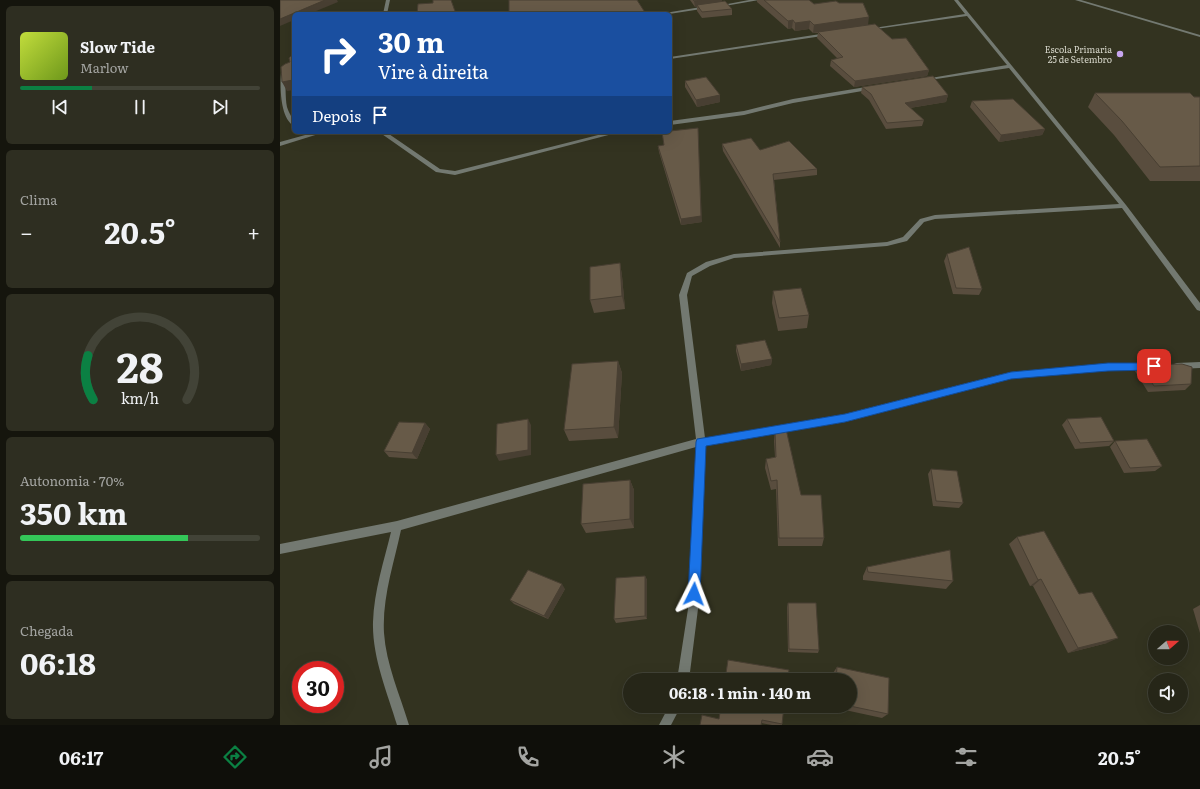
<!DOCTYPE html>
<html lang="pt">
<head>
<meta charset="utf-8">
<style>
  body { margin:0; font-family:Literata,serif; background:#2e2e21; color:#f1f3f6; height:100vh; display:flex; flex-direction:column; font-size:15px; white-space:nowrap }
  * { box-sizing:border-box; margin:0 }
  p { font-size:13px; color:#a4a5a2 }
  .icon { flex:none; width:22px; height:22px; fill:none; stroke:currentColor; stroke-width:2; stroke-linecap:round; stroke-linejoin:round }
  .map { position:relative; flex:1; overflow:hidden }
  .sheet { display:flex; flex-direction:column; gap:6px; padding:6px; background:#15150d; width:280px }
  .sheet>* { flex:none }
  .banner { position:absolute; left:12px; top:12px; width:380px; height:122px; border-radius:6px; box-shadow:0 4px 16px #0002,0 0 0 1px #424337; background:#1a4fa0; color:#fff; overflow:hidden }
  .needle { width:26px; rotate:70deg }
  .buttons { position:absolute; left:868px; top:625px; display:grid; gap:8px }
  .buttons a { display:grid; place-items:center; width:40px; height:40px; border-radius:50%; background:#262618; box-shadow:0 4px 16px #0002,0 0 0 1px #424337; font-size:20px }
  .speed { position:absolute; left:12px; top:661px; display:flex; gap:8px; font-size:20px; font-weight:700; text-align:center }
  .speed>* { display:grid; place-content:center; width:52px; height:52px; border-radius:50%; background:#262618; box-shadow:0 4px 16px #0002,0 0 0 1px #424337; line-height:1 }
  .speed .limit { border:6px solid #d22; background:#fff; color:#111 }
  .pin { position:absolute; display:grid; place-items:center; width:34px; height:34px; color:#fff; margin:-17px; border-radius:8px; box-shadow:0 2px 6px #0006 }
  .me { position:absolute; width:44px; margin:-22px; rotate:3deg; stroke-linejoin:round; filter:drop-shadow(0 0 3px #0008) }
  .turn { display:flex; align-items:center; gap:14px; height:84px; padding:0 20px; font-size:18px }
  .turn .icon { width:52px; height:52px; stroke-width:2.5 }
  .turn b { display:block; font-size:28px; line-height:34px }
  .then { display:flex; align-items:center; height:38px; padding:0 20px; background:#0003; gap:8px; font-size:15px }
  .big { font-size:30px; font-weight:700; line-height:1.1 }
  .sheet .card { flex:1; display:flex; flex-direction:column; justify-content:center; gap:6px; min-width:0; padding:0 14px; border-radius:6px; background:#2e2e21 }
  .sheet .dial { align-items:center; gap:0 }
  .dial svg { height:104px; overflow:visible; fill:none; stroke:#424337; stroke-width:7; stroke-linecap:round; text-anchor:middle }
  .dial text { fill:#f1f3f6; stroke:none }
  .song { display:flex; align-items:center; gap:12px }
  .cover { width:48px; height:48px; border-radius:6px; background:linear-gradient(135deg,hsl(70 70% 55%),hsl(80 70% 35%)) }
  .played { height:4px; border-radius:2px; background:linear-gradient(90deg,#0b8043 30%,#424337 30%) }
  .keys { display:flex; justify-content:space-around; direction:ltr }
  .heat { display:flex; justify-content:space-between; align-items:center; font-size:22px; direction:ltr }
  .charge { height:6px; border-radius:3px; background:linear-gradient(90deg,#34c759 70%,#424337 0) }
  .trip { position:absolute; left:343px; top:673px; width:234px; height:40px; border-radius:20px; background:#262618; box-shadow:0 4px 16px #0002,0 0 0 1px #424337; font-weight:700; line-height:40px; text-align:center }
  .tabs { display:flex; height:64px; justify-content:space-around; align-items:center; background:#0f0f0a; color:#a4a5a2 }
  .tabs .icon { width:28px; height:28px }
  .tabs .current { color:#0b8043 }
  .tabs b { font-size:18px; color:#f1f3f6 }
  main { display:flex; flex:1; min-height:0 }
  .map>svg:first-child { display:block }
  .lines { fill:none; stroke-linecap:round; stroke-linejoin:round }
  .minor { fill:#737971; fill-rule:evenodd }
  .wall { fill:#594d3e }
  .shaded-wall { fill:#483f32 }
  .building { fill:#675a48; stroke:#483f32 }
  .route { fill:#1a73e8; stroke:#114b97 }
  .poi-dot { fill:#c8a6ef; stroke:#333320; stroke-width:1.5 }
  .labels { text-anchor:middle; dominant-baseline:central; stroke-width:4; stroke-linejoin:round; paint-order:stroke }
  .far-poi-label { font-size:9px; fill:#d6d6ca; stroke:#333320; text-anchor:end }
</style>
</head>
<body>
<main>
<section class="sheet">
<div class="card">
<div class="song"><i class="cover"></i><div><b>Slow Tide</b><p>Marlow</p></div></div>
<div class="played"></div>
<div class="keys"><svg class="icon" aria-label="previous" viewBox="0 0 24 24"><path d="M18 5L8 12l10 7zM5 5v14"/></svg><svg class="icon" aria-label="pause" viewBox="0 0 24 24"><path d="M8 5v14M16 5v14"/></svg><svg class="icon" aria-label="next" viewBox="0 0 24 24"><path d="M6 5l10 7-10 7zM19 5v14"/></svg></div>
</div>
<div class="card"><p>Clima</p>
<div class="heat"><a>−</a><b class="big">20.5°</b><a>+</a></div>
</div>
<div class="card dial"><svg viewBox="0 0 100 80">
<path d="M14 69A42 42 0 1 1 86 69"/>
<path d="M14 69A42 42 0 0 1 10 35" stroke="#0b8043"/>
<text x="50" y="56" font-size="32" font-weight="700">28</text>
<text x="50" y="72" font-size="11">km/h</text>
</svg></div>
<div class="card"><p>Autonomia · 70%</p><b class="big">350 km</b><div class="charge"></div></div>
<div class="card"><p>Chegada</p><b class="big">06:18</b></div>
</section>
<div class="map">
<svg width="920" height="725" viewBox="0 0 920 725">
  <rect width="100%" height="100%" fill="#333320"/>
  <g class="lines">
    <!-- minor -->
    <path class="minor" d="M106,0H110L107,14H103Z
      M469,0H479L439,7L437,6Z
      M674,0H678L846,205L920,303V311L917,310L842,208L655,219L644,222L627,241L607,246L454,258L430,266L412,276L407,295L425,438L565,414L731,372L828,364L870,363L873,364L874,366L873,368L870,369L828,370L731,378L565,422L425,445L418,609L409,680H397L408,609L416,447L121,530C114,563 102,598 104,633C106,664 120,695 129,725H117C107,692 92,657 93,622C94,591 104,561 111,532L0,554V544L117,521L416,439L399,295L407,273L426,262L454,254L607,242L623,237L640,219L655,215L839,204L729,68L643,81V80L645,79L727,65L687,16L589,30L587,29L685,14Z
      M795,0H801L920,35V37Z
      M427,6L429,7L428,8L389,14H379Z
      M547,33L549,34V35L390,59V57Z
      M1,73L5,74C6,85 5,97 7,107C9,114 14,119 14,126C0,118 0,87 1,73Z
      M592,86L594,87V89L513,103L464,115L390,125V121L464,111L513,99Z
      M36,132H45L0,146V142Z
      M99,132H106L160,169L175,171L330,132H340L175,175L156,172Z
      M920,362V368L897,369L894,368L893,366L894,364L897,363Z
      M389,706H401L391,725H379Z"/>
  </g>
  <!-- wall -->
  <path class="wall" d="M410,0H442V2L452,9V15L422,18L417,11V7H415Z
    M477,0H529L534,4L559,3L588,25L649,70L647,76L574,87L550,66L551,60L558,59L537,38L538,33H533L529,29L515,31L512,28L508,29L477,2Z
    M405,81L440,102L417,107L405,87Z
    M582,87L668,95L666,102L630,108L644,120L642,126L606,129L589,100L581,93Z
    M815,93L920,97V181H870L834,135L808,107Z
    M692,101L765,129L762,135L719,142L690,107Z
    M382,132L422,222L401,225L379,152L378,146L384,145Z
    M442,144L480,150L537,169V175L494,180L500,242V248L443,151Z
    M667,254L702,289L699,295L673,294L664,261Z
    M340,263L342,276L345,309L314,313L310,300Z
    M493,291L529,315L527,328L498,331L492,303Z
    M456,345L492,359L491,365L461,371L456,351Z
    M338,361L342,373L338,438L289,441L284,430Z
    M860,365L911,384L905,390L868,392L855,371Z
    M787,419L834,441L829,446L795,449L782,425Z
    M145,423L150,429L137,459L109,457L104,451Z
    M495,431L521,495L544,538L542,546H498L496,489L491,490L485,468L486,459L495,457L494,441Z
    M835,441L882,466L875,471L844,473L830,447Z
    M651,469L683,503L679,508L653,506L648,474Z
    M350,480L354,490V528L306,533L301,524Z
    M737,537L827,643L788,653L753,586H750L729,544Z
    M587,567L673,581L666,589L583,580V576Z
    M365,576L367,580V619L336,623L334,619Z
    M285,589L268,619L234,604L230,600Z
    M508,603L539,650L538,653L508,652L507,607Z
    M920,605V633L913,609Z
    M557,667L608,714L602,718L551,707V706H570V680H553V673Z
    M441,706L502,724V725H492L481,723L439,719Z"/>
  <!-- shaded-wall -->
  <path class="shaded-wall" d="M45,0H57L58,2L29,14H14V20L0,26V19Z
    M422,0H442V3L417,5V7H415L414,1Z
    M589,17L588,25L533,33L534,25Z
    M513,20L512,28L508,29V21Z
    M530,21L529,29L515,31V23Z
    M649,70L647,76L574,87L575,81Z
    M13,80L14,81V90L7,91L2,82Z
    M440,95V102L417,107L416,100Z
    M668,95L666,102L623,109L625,103Z
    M418,128L422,222L401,225V219Z
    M765,129L762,135L719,142L721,135Z
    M340,263L342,276L345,309L342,296Z
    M492,359L491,365L461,371V364Z
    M338,361L342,373L338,438L334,427Z
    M248,419L251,425V455L219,461L216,455Z
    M145,423L150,429L137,459L132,453Z
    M350,480L354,490V528L350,519Z
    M365,576L367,580V619L365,616Z
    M761,579L753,586H750L758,580Z
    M282,584L285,589L268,619L264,616Z
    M838,638L827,643L788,653L798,648Z"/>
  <!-- building -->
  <path class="building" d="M0,0H45L0,19Z
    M153,0H171L176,14H137L138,4L153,3Z
    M229,0H357L366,14H229Z
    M413,0H422L414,1Z
    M484,0H529L534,4L556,1L559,3H583L589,17L534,25L530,21L515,23L513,20L508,21Z
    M445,1L452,9L422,12L417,5Z
    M595,24L612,39L626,38L649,70L575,81L551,60L563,57L538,32Z
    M14,53V83H13V80L2,82L1,67L5,64L10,62L9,58Z
    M653,76L668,95L625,103L644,120L607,123L591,94L582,87Z
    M426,77L440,95L416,100L405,81Z
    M815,93H910L914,97H920V166L880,167L842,121Z
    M733,99L765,129L721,135L692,101Z
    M418,128L421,216L401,219L378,146L384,145L382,132H390V131Z
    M471,138L480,150L509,141L537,169L493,174L500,242L442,144Z
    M689,247L702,289L676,288L667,254Z
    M340,263L342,296L310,300V267Z
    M521,288L529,315L499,318L493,291Z
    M485,340L492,359L461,364L456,345Z
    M338,361L334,427L284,430L292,364Z
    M902,364L912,367L911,384L874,386L860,365Z
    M821,417L834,441L800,443L787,419Z
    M248,419V450L216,455L217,424Z
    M119,422L145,423L132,453L104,451Z
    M506,429L521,495H541L544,538H499L497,480L491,481L486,459L496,457L495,431Z
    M867,439L882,466L850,468L835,441Z
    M651,469L677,471L683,503L656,501Z
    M350,480V519L301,524L303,484Z
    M764,531L799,594L812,592L838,638L798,648L761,579L758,580L737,537Z
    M670,550L673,581L588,572L587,567Z
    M248,570L282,584L264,616L230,600Z
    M365,576V616L334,619L336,578Z
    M508,603H536L539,650L509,649Z
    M448,660L509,670L507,680H445Z
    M557,667L609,678L608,714L570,706V680H556Z
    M441,706H504L502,724L482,720L481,725H420L422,715L439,719Z"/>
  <!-- route -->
  <path class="route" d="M828,363H874L879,366L874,370L828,371L731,379L565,422L426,446L420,594L418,598L414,600L410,598L408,594L416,442L417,439L565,414L731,372Z"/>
  <!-- markers -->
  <circle class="poi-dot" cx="840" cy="54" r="4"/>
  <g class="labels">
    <!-- far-poi labels -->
    <g class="far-poi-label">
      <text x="832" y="49">Escola Primaria<tspan x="832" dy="10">25 de Setembro</tspan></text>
    </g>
  </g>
</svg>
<div class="buttons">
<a><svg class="needle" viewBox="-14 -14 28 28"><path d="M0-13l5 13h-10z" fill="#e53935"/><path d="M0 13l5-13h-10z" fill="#a4a5a2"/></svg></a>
<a><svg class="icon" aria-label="sound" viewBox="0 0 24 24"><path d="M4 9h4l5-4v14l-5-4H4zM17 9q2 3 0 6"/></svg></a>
</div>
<div class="speed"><div class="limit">30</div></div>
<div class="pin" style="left:874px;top:366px;background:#d93025"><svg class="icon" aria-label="arrive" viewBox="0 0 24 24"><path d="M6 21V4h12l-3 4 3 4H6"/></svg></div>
<svg class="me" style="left:414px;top:594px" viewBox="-20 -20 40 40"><path d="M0-17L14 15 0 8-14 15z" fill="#1a73e8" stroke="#fff" stroke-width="4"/></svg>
<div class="trip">06:18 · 1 min · 140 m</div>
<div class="banner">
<div class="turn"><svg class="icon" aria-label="right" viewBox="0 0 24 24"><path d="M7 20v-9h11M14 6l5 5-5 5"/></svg><div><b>30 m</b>Vire à direita</div></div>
<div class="then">Depois<svg class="icon" aria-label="arrive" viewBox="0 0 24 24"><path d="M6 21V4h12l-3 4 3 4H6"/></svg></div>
</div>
</div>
</main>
<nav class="tabs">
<b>06:17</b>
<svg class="icon current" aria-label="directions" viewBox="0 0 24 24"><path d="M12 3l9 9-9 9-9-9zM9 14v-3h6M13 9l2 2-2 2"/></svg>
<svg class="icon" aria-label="music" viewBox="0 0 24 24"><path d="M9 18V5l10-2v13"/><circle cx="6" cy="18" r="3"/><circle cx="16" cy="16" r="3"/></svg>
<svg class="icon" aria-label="phone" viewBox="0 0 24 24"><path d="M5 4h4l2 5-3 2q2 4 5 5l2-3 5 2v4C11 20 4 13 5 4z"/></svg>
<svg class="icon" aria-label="climate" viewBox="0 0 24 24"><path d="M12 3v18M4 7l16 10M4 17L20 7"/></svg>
<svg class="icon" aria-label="car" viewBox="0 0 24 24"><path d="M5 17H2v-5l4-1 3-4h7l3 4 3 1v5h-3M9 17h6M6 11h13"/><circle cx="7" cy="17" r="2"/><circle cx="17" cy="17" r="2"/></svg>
<svg class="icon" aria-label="filters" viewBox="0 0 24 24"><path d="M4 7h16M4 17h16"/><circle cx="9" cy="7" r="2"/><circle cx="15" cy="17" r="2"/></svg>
<b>20.5°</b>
</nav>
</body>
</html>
